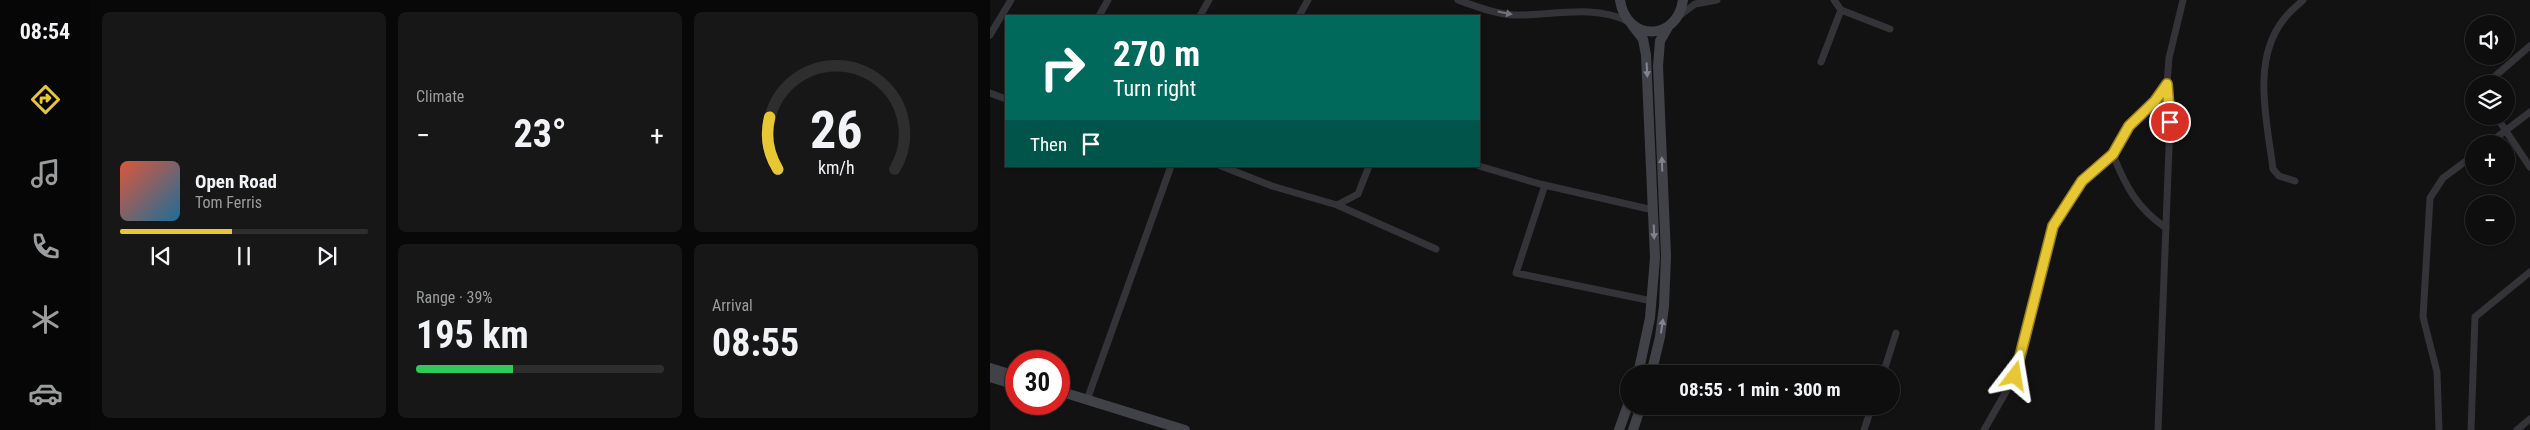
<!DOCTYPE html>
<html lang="en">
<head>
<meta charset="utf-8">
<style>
  body { margin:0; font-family:"Roboto Condensed",sans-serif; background:#171717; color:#f1f3f6; height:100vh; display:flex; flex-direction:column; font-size:19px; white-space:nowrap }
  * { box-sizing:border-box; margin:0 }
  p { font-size:16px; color:#9b9c9e }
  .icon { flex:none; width:28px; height:28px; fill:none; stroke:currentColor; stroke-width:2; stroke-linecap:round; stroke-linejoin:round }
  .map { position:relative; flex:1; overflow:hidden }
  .details { display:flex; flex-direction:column; gap:12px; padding:12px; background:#080808; width:900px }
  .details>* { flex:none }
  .top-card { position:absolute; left:15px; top:15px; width:475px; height:152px; border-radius:0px; box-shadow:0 1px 4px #0004,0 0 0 1px #2e2e2e; background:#00695c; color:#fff; overflow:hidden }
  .fabs { position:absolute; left:1475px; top:15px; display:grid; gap:10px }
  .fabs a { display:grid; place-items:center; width:50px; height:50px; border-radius:50%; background:#0e0e0e; box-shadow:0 1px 4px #0004,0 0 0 1px #2e2e2e; font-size:25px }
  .speed { position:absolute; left:15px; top:350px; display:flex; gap:10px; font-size:25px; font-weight:700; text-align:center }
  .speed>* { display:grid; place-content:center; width:65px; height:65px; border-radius:50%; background:#0e0e0e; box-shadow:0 1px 4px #0004,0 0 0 1px #2e2e2e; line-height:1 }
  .speed .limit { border:8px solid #d22; background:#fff; color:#111 }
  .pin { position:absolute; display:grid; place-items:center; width:42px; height:42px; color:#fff; margin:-21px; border:2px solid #fff; border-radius:50%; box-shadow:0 1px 5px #0007 }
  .me { position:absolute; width:55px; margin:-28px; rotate:14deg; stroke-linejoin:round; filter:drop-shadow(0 0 4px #0008) }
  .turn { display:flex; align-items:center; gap:18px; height:105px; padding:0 25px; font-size:22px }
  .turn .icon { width:65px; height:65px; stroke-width:2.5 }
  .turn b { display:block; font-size:35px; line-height:42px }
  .then { display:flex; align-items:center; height:48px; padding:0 25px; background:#0003; gap:10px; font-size:19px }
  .big { font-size:38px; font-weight:700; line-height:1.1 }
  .details .card { flex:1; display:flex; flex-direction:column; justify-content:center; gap:8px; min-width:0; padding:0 18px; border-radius:8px; background:#171717 }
  .details .dial { align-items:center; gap:0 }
  .dial svg { height:130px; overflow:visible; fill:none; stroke:#2e2e2e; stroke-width:7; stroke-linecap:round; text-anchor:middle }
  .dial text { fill:#f1f3f6; stroke:none }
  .song { display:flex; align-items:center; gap:15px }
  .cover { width:60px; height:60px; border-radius:8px; background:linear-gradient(135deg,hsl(10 70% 55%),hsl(200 70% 35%)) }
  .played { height:5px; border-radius:2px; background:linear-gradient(90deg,#e8c735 45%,#2e2e2e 45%) }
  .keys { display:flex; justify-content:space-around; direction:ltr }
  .heat { display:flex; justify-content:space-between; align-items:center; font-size:28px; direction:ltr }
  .charge { height:8px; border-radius:4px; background:linear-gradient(90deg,#34c759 39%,#2e2e2e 0) }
  .details .tiles { flex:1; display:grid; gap:12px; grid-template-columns:repeat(3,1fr) }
  .card:first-child { grid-row:span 2 }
  .trip { position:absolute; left:630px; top:365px; width:280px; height:50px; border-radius:25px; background:#0e0e0e; box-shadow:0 1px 4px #0004,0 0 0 1px #2e2e2e; font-weight:700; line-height:50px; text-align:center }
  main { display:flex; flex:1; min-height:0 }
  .tabs { display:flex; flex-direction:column; width:90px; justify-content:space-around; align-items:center; background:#060606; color:#9b9c9e }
  .tabs .icon { width:35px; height:35px }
  .tabs .current { color:#e8c735 }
  .tabs b { font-size:22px; color:#f1f3f6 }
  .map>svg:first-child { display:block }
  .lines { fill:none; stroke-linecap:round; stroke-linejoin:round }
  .street { stroke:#333338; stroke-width:7 }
  .secondary { stroke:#414248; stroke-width:10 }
  .oneway { fill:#71727c }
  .oneway2 { fill:#81838e }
  .route-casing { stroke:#978122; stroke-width:12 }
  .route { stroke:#e8c735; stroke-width:9 }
</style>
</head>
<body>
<main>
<nav class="tabs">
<b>08:54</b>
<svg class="icon current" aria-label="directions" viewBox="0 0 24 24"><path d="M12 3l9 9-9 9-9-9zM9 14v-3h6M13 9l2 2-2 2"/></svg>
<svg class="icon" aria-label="music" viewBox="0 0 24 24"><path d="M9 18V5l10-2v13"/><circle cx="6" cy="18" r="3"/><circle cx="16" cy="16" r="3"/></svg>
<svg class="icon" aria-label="phone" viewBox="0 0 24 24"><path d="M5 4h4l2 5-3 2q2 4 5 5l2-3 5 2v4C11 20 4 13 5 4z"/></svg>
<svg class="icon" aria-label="climate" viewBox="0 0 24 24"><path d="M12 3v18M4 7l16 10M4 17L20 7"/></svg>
<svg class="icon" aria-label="car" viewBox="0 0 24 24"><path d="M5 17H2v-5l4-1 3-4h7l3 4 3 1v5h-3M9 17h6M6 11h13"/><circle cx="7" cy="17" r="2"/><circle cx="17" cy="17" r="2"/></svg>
</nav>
<section class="details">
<div class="tiles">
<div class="card">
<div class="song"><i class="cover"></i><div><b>Open Road</b><p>Tom Ferris</p></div></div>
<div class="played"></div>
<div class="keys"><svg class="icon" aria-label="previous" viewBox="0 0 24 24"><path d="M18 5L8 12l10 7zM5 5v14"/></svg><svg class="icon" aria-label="pause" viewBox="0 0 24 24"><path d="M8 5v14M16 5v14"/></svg><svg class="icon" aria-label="next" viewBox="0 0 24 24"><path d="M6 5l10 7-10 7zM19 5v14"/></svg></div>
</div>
<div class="card"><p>Climate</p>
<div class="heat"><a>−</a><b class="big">23°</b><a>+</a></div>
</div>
<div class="card dial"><svg viewBox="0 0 100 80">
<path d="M14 69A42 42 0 1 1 86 69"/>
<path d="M14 69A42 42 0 0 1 9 37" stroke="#e8c735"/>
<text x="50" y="56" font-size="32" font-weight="700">26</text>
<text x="50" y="72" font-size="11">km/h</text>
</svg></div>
<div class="card"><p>Range · 39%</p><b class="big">195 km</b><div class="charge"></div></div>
<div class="card"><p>Arrival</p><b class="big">08:55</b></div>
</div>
</section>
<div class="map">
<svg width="1540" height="430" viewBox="0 0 1540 430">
  <rect width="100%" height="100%" fill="#121213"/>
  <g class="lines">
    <!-- street -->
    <path class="street" d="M468,0C485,6 505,14 523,15C559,16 604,4 637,21
      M851,10L900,29
      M109,16L118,0
      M210,16L219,0
      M309,16L318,0
      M689,16L705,4L727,0
      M0,35L21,0
      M831,62L851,10L844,0
      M1496,84L1540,46
      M0,93L16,99
      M1506,116L1540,167
      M1498,144L1540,112
      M1123,155C1136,187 1147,208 1176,228
      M231,166L282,186L347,205L368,194L379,166
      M489,166L550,184L663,210
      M1305,181L1289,176L1283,169C1277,121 1261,60 1294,19C1299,12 1307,6 1313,0
      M555,185L526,273L662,301
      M347,205L446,249
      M893,374L906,333
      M97,400L181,166
      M874,430L882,406
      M994,430L1025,376L1063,226L1092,181L1123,155L1139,126L1165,101L1177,84
      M1168,430L1180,122L1177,84L1179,58L1193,0
      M1449,430L1447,372L1433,317L1440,198L1453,178L1484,155
      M1481,430L1485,317L1540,272
      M1527,430L1540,419"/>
    <!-- secondary -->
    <path class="secondary" d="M630,0C636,42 687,42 693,0
      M642,25L653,39L656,55L665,258L660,318L648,374
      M0,368L26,376
      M661,374L670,337L674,306L676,256L668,66L670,41L678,27
      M0,377L26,385
      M69,391L195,430
      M629,430L639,402
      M643,430L651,406"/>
  </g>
  <!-- one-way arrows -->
  <defs><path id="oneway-solid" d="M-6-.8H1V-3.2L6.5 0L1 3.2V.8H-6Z" transform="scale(1.25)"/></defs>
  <use class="oneway" href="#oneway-solid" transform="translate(515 13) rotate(11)"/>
  <g class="oneway2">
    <use href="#oneway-solid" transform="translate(657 70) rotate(87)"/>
    <use href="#oneway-solid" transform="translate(672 164) rotate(-92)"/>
    <use href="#oneway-solid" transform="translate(664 232) rotate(88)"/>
    <use href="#oneway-solid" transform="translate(672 326) rotate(-82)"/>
  </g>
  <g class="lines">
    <defs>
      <path id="route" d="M1025,376L1063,226L1092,181L1123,154L1139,126L1165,101L1177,84L1180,122"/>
    </defs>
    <!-- route casing -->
    <use href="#route" class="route-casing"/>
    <!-- route -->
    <use href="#route" class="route"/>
  </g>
</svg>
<div class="fabs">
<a><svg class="icon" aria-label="sound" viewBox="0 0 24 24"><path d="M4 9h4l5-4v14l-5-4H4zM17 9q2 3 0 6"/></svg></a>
<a><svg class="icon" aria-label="layers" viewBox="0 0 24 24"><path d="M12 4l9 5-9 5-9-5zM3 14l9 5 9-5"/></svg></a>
<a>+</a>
<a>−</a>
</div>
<div class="speed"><div class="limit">30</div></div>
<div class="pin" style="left:1180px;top:122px;background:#d93025"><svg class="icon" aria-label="arrive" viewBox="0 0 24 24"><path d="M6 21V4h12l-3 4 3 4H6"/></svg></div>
<svg class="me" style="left:1025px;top:376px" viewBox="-20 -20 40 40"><path d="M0-17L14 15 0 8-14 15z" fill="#e8c735" stroke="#fff" stroke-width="4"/></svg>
<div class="trip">08:55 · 1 min · 300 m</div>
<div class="top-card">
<div class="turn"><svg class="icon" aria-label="right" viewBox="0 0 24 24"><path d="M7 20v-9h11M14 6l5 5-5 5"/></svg><div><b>270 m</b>Turn right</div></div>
<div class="then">Then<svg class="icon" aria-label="arrive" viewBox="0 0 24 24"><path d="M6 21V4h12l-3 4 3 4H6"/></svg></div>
</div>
</div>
</main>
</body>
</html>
